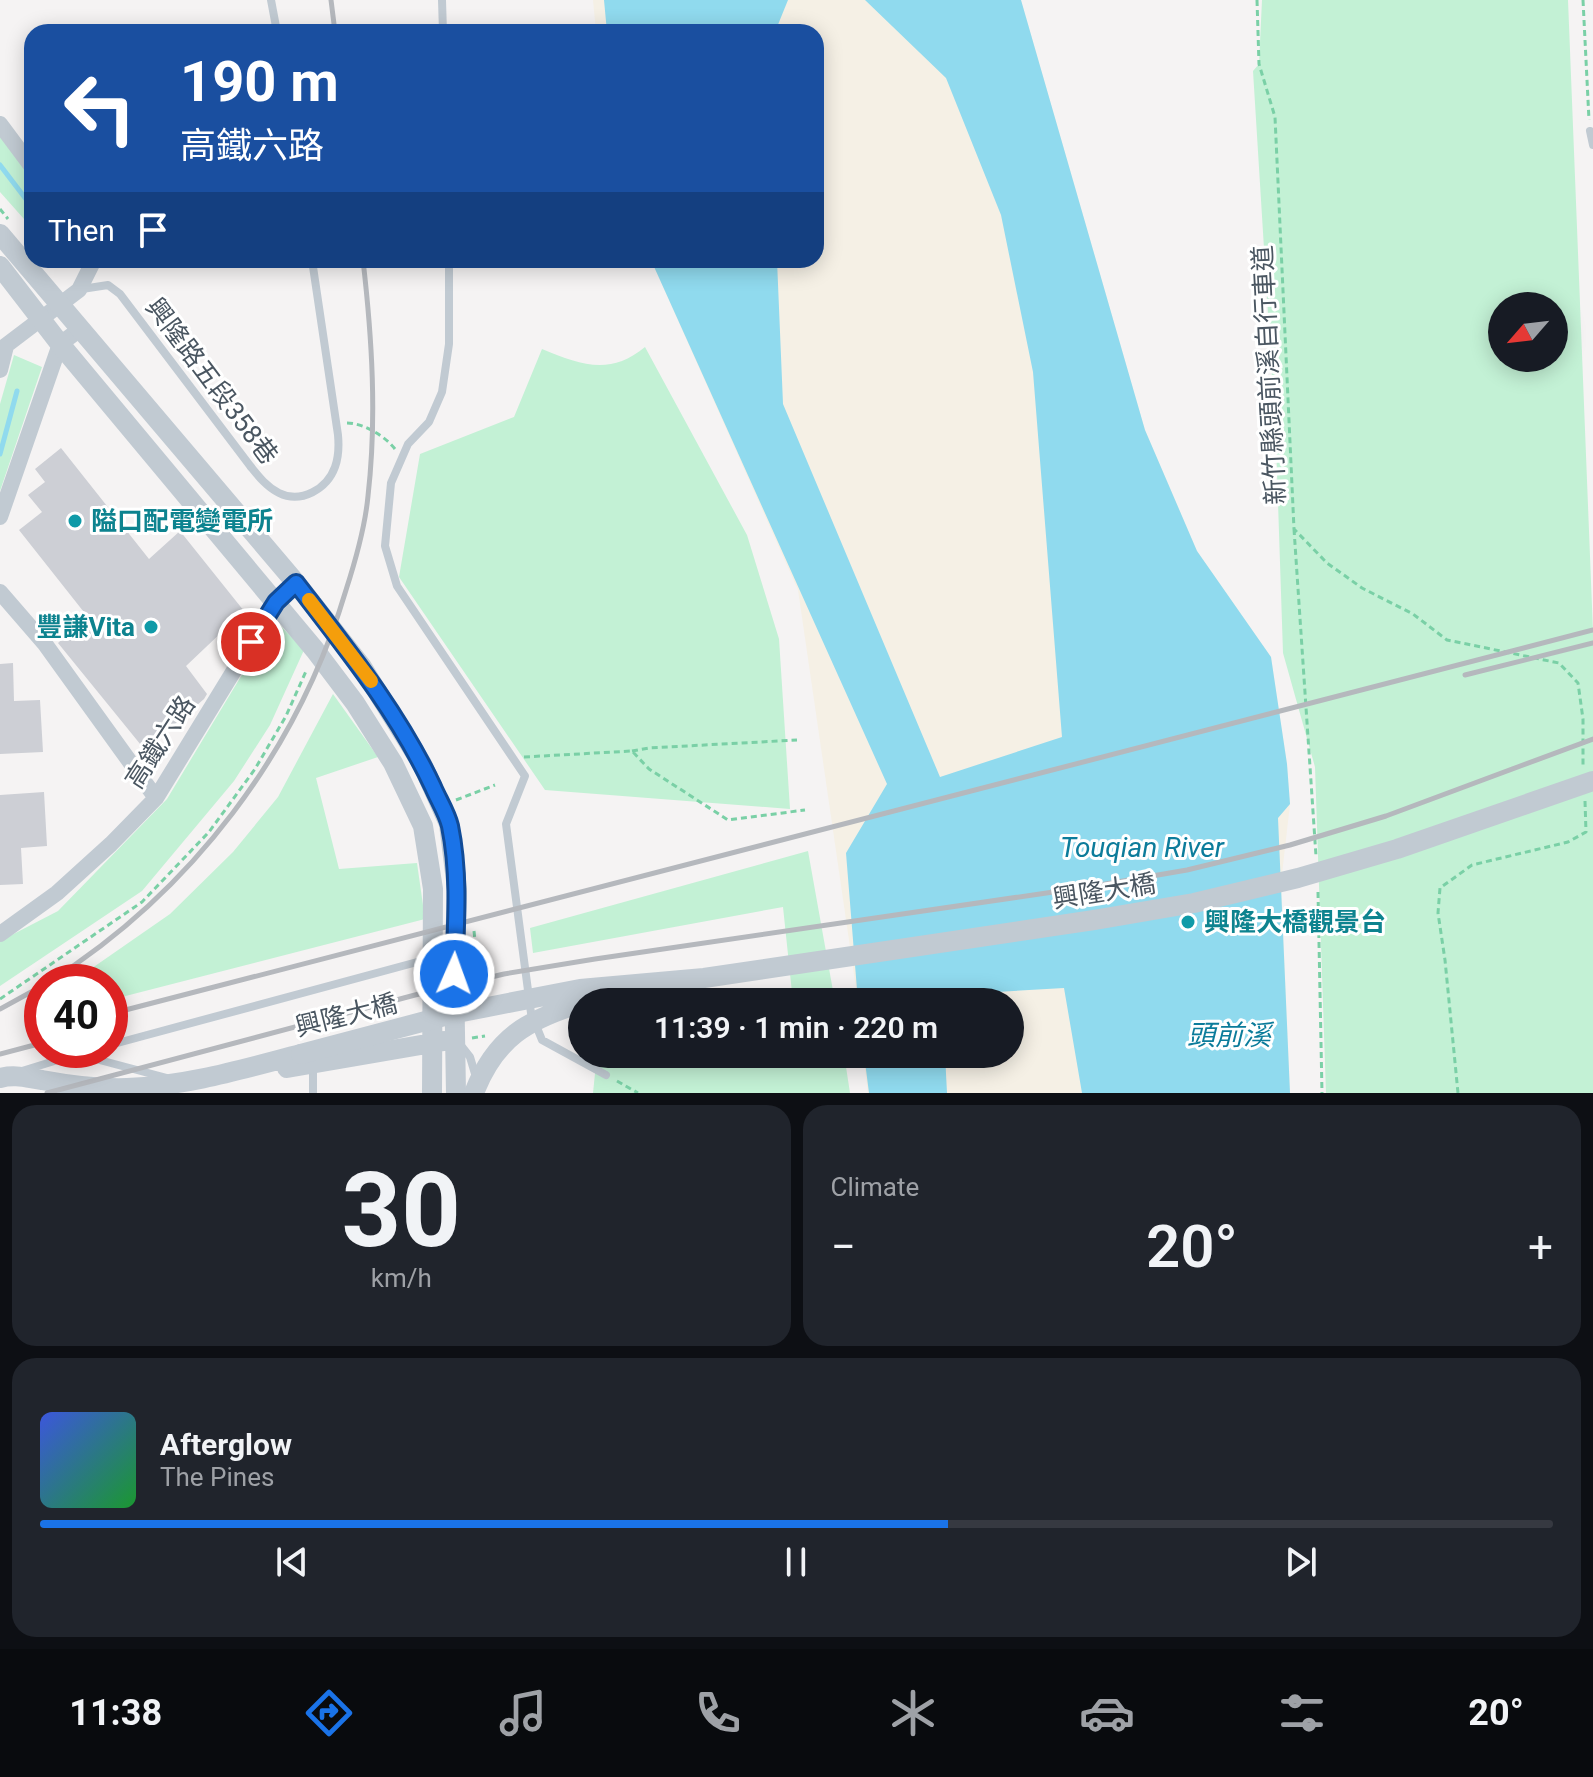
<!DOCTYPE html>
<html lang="en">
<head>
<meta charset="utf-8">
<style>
  body { margin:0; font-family:Roboto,"Noto Sans TC",sans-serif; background:#20242c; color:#f1f3f6; height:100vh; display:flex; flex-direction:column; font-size:30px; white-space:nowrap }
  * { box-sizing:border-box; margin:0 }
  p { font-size:26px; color:#9ea1a6 }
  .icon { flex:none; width:44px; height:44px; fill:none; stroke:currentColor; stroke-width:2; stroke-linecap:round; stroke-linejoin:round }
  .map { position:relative; height:1093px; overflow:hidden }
  .drawer { display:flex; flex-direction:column; gap:12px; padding:12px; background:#0d0f14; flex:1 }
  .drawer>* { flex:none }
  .top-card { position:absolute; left:24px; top:24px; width:800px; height:244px; border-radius:24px; box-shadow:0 4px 20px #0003; background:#1a4fa0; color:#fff; overflow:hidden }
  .needle { width:52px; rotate:242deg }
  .fabs { position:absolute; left:1488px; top:292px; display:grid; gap:16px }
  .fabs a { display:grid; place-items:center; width:80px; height:80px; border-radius:50%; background:#171b24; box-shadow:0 4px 20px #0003; font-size:40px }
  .speed { position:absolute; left:24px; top:964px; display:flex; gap:16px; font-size:40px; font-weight:700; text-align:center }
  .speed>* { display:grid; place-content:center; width:104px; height:104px; border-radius:50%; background:#171b24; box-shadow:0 4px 20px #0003; line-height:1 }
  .speed .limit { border:12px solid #d22; background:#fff; color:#111 }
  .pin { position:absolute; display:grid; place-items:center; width:68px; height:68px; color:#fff; margin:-34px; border:4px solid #fff; border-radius:50%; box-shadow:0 2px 8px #0007 }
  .me { position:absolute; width:88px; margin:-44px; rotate:2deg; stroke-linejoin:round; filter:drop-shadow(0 0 6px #0008) }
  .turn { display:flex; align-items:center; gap:28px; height:168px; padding:0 24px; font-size:36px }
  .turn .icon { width:104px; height:104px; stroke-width:2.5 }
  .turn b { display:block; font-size:56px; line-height:68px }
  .then { display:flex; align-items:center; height:76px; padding:0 24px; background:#0003; gap:16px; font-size:30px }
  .big { font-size:60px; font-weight:600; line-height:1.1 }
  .drawer .widget { flex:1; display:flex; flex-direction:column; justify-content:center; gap:12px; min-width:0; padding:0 28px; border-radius:24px; background:#20242c }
  .drawer .dial { align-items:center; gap:0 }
  .dial b { font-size:104px; line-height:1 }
  .song { display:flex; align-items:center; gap:24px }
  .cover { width:96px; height:96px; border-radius:12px; background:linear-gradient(135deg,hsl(230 70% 55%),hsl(130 70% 35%)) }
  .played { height:8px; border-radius:4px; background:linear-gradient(90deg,#1a73e8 60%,#363941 60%) }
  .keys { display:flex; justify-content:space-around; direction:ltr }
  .heat { display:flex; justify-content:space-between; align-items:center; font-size:44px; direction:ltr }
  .drawer .tiles { flex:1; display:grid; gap:12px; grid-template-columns:1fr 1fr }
  .widget:last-child { grid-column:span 2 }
  .trip { position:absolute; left:568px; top:988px; width:456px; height:80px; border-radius:40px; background:#171b24; box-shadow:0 4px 20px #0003; font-weight:600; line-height:80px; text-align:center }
  .tabs { display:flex; height:128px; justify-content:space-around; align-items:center; background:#090b0e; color:#9ea1a6 }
  .tabs .icon { width:56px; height:56px }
  .tabs .selected { color:#1a73e8 }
  .tabs b { font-size:36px; color:#f1f3f6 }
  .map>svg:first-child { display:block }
  .green { fill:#c3f1d5; fill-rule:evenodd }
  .sand { fill:#f5f0e5 }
  .water { fill:#90daee }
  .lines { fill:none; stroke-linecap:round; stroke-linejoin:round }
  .stream { stroke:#90daee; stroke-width:5 }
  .building { fill:#cdcfd5 }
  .path { stroke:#7ad0a6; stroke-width:3; stroke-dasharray:6 4; stroke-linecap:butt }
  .service { stroke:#c1cad2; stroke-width:8 }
  .minor { stroke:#c1cad2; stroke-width:16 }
  .tertiary { stroke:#c1cad2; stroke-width:20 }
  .rail { stroke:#b5b8bd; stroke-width:5 }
  .service-bridge { stroke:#c1cad2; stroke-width:8 }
  .tertiary-bridge { stroke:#c1cad2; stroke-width:20 }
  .route-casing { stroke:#114b97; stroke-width:20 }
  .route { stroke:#1a73e8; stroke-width:14 }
  .slow { stroke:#f59e0b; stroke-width:14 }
  .culture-dot { fill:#0f9aa8; stroke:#fff; stroke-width:3 }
  .labels { text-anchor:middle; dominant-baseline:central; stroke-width:6; stroke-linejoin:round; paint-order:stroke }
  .street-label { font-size:26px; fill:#4a5661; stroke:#fff }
  .culture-label { font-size:26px; font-weight:bold; fill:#0d838f; stroke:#fff; text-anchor:start }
  .water-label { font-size:28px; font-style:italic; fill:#0c7c9b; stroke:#fff }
</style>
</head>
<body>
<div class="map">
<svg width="1593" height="1093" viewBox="0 0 1593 1093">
  <rect width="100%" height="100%" fill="#f5f3f3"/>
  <!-- green -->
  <path class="green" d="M1262,0H1568L1593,632V1093H1326L1315,767L1283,653L1276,442L1253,71L1259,64ZM1502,306H1554V358H1502Z
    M0,135L32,178V228L0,192Z
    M645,347L747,535L779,639L790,809L545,790L399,577L420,454L514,417L542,349C581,365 610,376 645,347Z
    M14,355L42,367L0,491V404Z
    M275,620L304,650L270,725L234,781L142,891L0,986V941L58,911L167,799Z
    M333,694L378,757L316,778L339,869L417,863L425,919L110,1000V982H72L170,914L233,852L278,797Z
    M808,851L835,1002H793L783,907L533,953L530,928Z
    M597,1054H844L850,1093H593Z"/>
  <!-- sand -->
  <path class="sand" d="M593,0H1021L1145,430L1197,551L1271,657L1287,764L1290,804L1281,883L1290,1093H868L863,1054H1010V1002H858L798,590L651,260H816V32H596Z"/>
  <!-- water -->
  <path class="water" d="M604,0H788L775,32H607Z
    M865,0H1021L1145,430L1197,551L1271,657L1287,764L1290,804L1278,818L1290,1093H1082L1064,988L944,995V1002H858L846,853L887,784L651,260H777L783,404L940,777L1062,737L1033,372L1001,215L946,78Z
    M864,1054H945L947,1093H869Z"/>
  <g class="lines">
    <!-- stream -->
    <path class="stream" d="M0,165L32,207
      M72,260L74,262
      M0,454L17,391"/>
  </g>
  <!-- building -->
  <path class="building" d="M61,448L149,559L180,531L244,611L186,666L207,694L204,699L145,750L58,643L87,616L19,530L42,512L28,495L45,482L35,469Z
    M13,663L14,701L40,700L43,752L0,754V664Z
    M44,792L47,846L21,848L23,884L0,885V795Z"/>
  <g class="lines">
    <!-- path -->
    <path class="path" d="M1257,0L1259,64L1275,117L1294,529L1327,563L1362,588L1413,614L1447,640L1559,663L1578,683L1583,719V765
      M1583,0L1589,120
      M0,209L8,219
      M347,423C363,423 385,436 395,449
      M1294,529L1316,856
      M632,751L649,748L797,740
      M524,757L632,751L649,769L728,820L805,810
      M456,800L495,785
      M1318,892L1322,1093
      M474,931L480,991
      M0,999L142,902L209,832L255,769L286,716L307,669
      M472,1038L485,1036
      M617,1081L638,1093
      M1458,1093L1445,960L1438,913L1440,888L1472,865L1568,842L1586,832L1585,801"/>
    <!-- service -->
    <path class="service" d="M271,0L277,32
      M442,0L443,32
      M1590,131L1593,145
      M449,260V344L442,392L429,422L408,444L391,483L385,546L397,586L525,776L506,824L531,1013L542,1040L606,1075
      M82,289L108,285L120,294L251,467
      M459,1043L470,1057L476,1077
      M110,1045L432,958
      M313,1066V1093
      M22,1071L77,1054L167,1078"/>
    <!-- minor -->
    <path class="minor" d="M0,124L32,167
      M0,350L79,290L94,260
      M0,370L6,346
      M0,517L60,344L79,330
      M0,592L45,644L156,798
      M0,934L57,893L111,844L156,798L276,602L296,583"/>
    <!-- tertiary -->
    <path class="tertiary" d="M0,234L296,583L362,667L422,764L449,824L457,889L454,974L456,1093
      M0,266L60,344L315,650L355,703L393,763L423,826L433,889L432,1093
      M585,1002L640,991
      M287,1068L444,1041
      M0,1078C15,1074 27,1078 42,1080C69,1085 99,1089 127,1088C187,1086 243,1069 301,1054"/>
    <!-- rail -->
    <path class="rail" d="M331,0L335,32
      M1465,675L1593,643
      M49,982C191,892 298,752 346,590C356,559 365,528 368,496C377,417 372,338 363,260
      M0,1009L42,986
      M110,1014L1593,630
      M0,1054L42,1043
      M47,1093L415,995L504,974L595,959L1094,886L1187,870L1290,845L1386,816L1593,739"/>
    <!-- service-bridge -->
    <path class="service-bridge" d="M251,467C259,477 267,487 279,493C301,504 327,489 335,467C339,456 339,446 338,435L312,260"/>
    <!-- tertiary-bridge -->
    <path class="tertiary-bridge" d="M301,1054L452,1014L580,989L704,978L1094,920L1194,903L1298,878L1397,849L1593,781
      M474,1093C495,1038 528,1019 582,1003"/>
  </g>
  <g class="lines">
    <defs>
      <path id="route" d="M251,642L276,602L296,583C346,648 398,712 433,787C438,799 447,813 450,826C460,875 456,925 454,974"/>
    </defs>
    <!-- route casing -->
    <use href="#route" class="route-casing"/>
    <!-- route -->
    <use href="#route" class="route"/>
    <!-- slow -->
    <path class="slow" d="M309,600L371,681"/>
  </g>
  <!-- markers -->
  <g class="culture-dot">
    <circle cx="75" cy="521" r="8"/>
    <circle cx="151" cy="627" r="8"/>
    <circle cx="1188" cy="922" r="8"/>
  </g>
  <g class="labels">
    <!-- street labels -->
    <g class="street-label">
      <text transform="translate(1269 375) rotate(-93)">新竹縣頭前溪自行車道</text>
      <text transform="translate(212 381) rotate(53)">興隆路五段358巷</text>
      <text transform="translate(160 742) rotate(-57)">高鐵六路</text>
      <text transform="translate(1104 891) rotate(-9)">興隆大橋</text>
      <text transform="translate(346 1015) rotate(-14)">興隆大橋</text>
    </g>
    <!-- culture labels -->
    <g class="culture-label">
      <text x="91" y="521">隘口配電變電所</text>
      <text x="135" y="627" text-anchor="end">豐謙Vita</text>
      <text x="1204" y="922">興隆大橋觀景台</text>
    </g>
    <!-- water labels -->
    <g class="water-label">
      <text x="1142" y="847">Touqian River</text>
      <text x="1229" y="1035">頭前溪</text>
    </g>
  </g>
</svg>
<div class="fabs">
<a><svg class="needle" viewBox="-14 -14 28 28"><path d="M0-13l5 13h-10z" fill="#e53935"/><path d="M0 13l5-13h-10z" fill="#9ea1a6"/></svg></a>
</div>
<div class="speed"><div class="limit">40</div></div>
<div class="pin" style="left:251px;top:642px;background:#d93025"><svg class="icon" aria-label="arrive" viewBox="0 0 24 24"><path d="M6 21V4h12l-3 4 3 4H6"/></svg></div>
<svg class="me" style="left:454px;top:974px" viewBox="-20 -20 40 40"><circle r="17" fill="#1a73e8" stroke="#fff" stroke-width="3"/><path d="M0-11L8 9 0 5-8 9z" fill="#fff"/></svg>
<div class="trip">11:39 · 1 min · 220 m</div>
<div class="top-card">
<div class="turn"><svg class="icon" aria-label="left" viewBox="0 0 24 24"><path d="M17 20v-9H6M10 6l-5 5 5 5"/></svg><div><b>190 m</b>高鐵六路</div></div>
<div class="then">Then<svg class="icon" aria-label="arrive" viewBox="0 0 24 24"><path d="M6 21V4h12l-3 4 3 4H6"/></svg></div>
</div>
</div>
<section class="drawer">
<div class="tiles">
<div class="widget dial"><b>30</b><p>km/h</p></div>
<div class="widget"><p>Climate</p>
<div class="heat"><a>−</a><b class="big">20°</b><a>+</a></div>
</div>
<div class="widget">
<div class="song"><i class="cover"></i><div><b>Afterglow</b><p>The Pines</p></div></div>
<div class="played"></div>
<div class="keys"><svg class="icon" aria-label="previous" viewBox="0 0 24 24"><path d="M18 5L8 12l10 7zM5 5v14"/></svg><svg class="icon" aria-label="pause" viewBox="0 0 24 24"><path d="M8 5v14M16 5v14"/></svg><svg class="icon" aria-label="next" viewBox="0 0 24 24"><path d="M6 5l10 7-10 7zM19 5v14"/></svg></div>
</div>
</div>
</section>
<nav class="tabs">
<b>11:38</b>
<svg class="icon selected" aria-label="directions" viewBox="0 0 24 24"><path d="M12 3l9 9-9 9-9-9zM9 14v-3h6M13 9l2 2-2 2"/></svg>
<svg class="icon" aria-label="music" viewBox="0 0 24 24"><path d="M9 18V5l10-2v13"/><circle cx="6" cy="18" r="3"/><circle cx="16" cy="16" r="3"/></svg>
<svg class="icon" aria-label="phone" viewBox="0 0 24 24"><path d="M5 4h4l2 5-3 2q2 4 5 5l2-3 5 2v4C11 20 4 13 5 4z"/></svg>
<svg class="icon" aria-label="climate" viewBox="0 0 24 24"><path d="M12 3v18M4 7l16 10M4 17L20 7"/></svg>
<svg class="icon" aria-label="car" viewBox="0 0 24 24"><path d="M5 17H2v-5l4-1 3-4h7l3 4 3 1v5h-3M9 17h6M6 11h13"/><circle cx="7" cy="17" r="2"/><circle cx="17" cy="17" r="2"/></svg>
<svg class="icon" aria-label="filters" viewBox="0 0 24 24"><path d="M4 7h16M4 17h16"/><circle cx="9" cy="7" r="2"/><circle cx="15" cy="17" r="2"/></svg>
<b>20°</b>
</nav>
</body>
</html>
